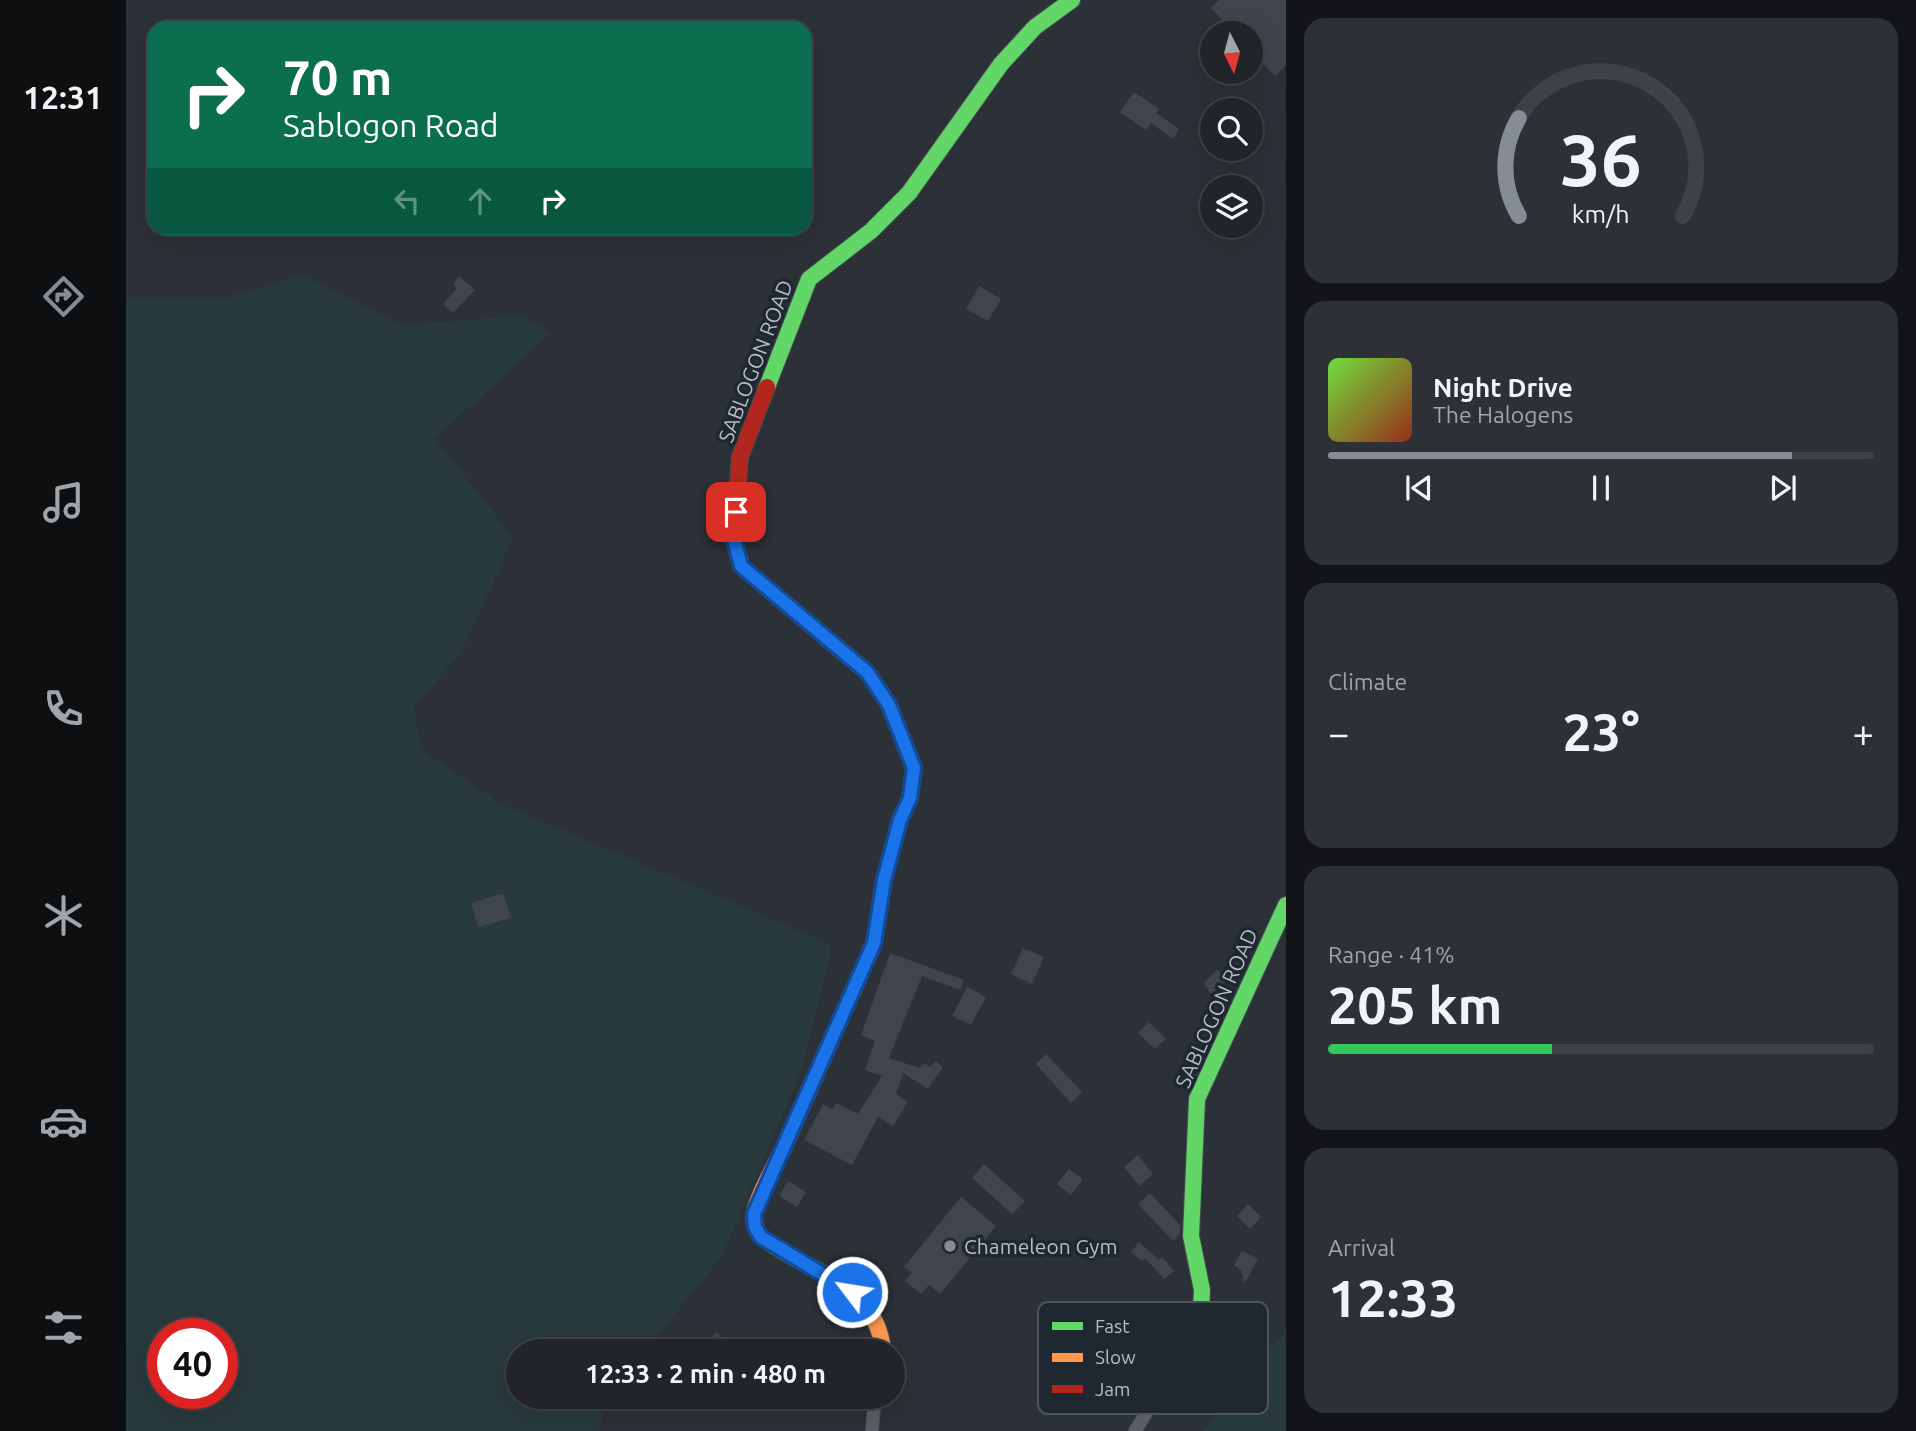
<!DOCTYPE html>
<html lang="en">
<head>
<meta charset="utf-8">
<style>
  body { margin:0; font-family:Ubuntu,sans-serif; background:#2d3135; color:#f1f3f6; height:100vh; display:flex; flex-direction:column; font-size:26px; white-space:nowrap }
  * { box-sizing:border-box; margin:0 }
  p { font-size:23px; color:#a2a5a8 }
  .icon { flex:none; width:38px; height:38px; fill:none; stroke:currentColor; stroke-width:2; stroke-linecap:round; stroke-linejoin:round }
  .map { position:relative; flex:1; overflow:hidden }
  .side { display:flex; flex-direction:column; gap:18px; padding:18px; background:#121417; width:630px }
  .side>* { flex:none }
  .banner { position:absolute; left:21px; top:21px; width:665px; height:214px; border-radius:21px; box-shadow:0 7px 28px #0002,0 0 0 2px #3e4246; background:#0b6e4f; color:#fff; overflow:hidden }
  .needle { width:46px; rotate:174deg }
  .tools { position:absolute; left:1074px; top:21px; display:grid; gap:14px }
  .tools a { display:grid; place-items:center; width:63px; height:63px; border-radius:50%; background:#212529; box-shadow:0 7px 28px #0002,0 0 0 2px #3e4246; font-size:35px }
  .speed { position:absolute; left:21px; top:1318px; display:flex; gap:14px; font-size:35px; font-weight:700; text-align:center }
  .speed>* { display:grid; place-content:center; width:91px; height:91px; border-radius:50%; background:#212529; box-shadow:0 7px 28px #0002,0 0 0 2px #3e4246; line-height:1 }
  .speed .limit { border:10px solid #d22; background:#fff; color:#111 }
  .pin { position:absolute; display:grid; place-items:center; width:60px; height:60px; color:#fff; margin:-30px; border-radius:14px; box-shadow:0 4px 10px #0006 }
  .me { position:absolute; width:77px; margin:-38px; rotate:301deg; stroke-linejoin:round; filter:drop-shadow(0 0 5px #0008) }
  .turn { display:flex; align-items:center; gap:24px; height:147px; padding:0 21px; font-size:32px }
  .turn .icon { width:91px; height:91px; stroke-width:2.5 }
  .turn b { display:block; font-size:49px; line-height:60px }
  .lanes { display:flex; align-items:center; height:66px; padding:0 21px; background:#0003; justify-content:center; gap:35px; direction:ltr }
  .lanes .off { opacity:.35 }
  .big { font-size:52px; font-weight:600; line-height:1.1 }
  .side .tile { flex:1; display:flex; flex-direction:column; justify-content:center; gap:10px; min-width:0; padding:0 24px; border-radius:21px; background:#2d3135 }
  .side .dial { align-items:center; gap:0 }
  .dial svg { height:182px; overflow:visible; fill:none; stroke:#3e4246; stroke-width:7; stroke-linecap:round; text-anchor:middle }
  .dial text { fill:#f1f3f6; stroke:none }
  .song { display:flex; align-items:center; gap:21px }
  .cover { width:84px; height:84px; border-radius:10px; background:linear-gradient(135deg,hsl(100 70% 55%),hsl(10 70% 35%)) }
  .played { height:7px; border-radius:4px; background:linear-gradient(90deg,#868c95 85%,#3e4246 85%) }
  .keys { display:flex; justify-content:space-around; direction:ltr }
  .heat { display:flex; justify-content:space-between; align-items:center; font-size:38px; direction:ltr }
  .charge { height:10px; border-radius:5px; background:linear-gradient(90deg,#34c759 41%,#3e4246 0) }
  .trip { position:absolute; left:380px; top:1339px; width:399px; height:70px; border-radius:35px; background:#212529; box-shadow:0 7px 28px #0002,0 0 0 2px #3e4246; font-weight:600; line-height:70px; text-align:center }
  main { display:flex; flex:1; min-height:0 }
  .tabs { display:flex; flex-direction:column; width:126px; justify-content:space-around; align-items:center; background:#0d0f10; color:#a2a5a8 }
  .tabs .icon { width:49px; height:49px }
  .tabs .selected { color:#868c95 }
  .tabs b { font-size:32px; color:#f1f3f6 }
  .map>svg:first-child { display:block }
  .green { fill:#293a3c; fill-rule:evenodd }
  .building { fill:#40454b }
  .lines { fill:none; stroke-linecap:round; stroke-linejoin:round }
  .street-casing { stroke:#494d54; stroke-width:14 }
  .fast-casing { stroke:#494d54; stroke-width:18 }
  .slow-casing { stroke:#494d54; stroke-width:18 }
  .jam-casing { stroke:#494d54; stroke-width:18 }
  .street { stroke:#5b5f65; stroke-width:12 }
  .fast { stroke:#63d668; stroke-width:16 }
  .slow { stroke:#ff974d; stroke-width:16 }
  .jam { stroke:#b3261e; stroke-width:16 }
  .route-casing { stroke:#114b97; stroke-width:18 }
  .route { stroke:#1a73e8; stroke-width:12 }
  .poi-dot { fill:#868c95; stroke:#1f2731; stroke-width:2.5 }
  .labels { text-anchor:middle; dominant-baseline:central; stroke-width:7; stroke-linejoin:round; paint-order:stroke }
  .street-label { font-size:21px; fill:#b6bdc7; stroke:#1f2731 }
  .poi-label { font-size:21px; fill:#b6bdc7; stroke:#1f2731; text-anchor:start }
  .key { fill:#1f2731; stroke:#4c545e; stroke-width:2 }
  .key-label { font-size:19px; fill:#b6bdc7 }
</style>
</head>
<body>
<main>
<nav class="tabs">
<b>12:31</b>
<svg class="icon selected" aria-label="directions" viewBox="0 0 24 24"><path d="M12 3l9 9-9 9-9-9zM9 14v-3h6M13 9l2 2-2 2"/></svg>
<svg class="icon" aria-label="music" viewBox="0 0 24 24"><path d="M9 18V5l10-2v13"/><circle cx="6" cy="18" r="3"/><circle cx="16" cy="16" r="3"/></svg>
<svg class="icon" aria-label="phone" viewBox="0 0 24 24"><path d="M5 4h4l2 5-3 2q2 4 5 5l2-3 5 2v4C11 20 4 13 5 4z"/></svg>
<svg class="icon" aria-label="climate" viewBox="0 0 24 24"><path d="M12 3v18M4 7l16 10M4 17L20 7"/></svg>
<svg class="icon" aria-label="car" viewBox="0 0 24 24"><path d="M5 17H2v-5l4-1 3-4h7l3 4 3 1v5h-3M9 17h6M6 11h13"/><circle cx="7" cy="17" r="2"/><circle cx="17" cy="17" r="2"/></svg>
<svg class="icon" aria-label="filters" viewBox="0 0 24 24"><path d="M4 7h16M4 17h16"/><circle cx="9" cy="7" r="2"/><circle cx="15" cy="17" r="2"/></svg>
</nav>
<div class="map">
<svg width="1160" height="1431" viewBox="0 0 1160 1431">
  <rect width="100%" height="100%" fill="#2c3137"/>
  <!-- green -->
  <path class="green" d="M178,275L276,325L398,315L424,334L309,438L387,538L335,653L288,706L295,749L373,803L706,945L676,1069L596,1256L519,1351H392V1396L485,1397L472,1431H0V299H95ZM37,1334H96V1393H37Z
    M1160,1331V1431H1078Z"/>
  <!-- building -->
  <path class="building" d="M1093,0H1160V65L1149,76L1125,51V33H1109L1085,8Z
    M1008,92L1033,109L1030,113L1053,129L1047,139L1025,123L1020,130L994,112Z
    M333,276L349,290L327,313L317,304L331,288L327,284Z
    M853,286L875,299L862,321L840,309Z
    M377,893L385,918L352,927L345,903Z
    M897,948L918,957L906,984L885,974Z
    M764,953L838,980L834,990L796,976L763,1058L794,1068L798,1063L805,1067L809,1061L817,1067L802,1089L777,1073L770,1094L782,1102L767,1126L752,1117L726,1165L678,1140L697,1104L707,1109L710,1103L732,1114L756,1076L739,1070L749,1041L735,1035Z
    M1091,970L1101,979L1086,996L1078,983Z
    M841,987L860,997L845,1025L826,1016Z
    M1023,1022L1040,1039L1029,1049L1012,1033Z
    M920,1054L956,1092L945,1103L910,1064Z
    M1012,1155L1027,1174L1013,1186L998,1167Z
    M858,1164L899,1201L886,1214L846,1178Z
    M943,1169L957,1179L945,1195L931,1184Z
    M662,1181L680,1192L671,1207L653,1196Z
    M1024,1193L1054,1225V1235L1047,1241L1012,1204Z
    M835,1197L870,1226L814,1294L803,1285L795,1294L779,1281L786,1273L778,1267Z
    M1122,1204L1135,1217L1124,1229L1111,1216Z
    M1013,1242L1033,1260L1036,1257L1048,1271L1038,1279L1019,1258L1016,1261L1005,1252Z
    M1116,1251L1132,1259L1118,1284L1115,1270L1108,1265Z
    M590,1332L613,1351H587L579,1345Z"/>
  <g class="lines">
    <defs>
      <path id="street" d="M746,1431L749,1396
        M1009,1431L1056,1356"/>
      <path id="fast" d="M641,387L683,279L745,231L783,193L875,64L909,27L946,0
        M659,1145L748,943L758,880L774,820L784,798L788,768L763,705L741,672L705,642
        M1065,1338L1075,1310L1076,1290L1065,1236L1071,1099L1160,905"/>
      <path id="slow" d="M659,1145C650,1164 632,1194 628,1214C627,1222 631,1233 637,1238C681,1272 752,1285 757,1351"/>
      <path id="jam" d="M641,387L614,457L608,539L615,566L705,642"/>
    </defs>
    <!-- street casing -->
    <use href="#street" class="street-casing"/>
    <!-- fast casing -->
    <use href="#fast" class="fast-casing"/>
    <!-- slow casing -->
    <use href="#slow" class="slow-casing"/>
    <!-- jam casing -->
    <use href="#jam" class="jam-casing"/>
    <!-- street -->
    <use href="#street" class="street"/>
    <!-- fast -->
    <use href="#fast" class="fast"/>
    <!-- slow -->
    <use href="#slow" class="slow"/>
    <!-- jam -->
    <use href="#jam" class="jam"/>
  </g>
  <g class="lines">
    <defs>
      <path id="route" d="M610,512L608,539L615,566L741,672L763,705L788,768L784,798L774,820L758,880L748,943L628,1214L629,1227L635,1237L726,1292"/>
    </defs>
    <!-- route casing -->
    <use href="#route" class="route-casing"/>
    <!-- route -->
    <use href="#route" class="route"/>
  </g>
  <!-- markers -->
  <circle class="poi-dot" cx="824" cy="1246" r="7"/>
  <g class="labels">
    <!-- street labels -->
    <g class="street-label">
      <text transform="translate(629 361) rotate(-69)">SABLOGON ROAD</text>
      <text transform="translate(1090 1008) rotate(-66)">SABLOGON ROAD</text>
    </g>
    <!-- poi labels -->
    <g class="poi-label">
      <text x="838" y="1246">Chameleon Gym</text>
    </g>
  </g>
  <!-- legend -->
  <rect x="912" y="1302" width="230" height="112" rx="10" class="key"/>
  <rect x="926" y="1322" width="31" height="8" fill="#63d668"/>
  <rect x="926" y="1353" width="31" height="9" fill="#ff974d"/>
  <rect x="926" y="1385" width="31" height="8" fill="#b3261e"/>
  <g class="key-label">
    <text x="969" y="1333">Fast</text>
    <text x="969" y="1364">Slow</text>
    <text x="969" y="1396">Jam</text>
  </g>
</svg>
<div class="tools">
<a><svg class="needle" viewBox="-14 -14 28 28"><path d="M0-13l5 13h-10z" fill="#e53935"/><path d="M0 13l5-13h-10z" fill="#a2a5a8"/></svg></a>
<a><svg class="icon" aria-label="search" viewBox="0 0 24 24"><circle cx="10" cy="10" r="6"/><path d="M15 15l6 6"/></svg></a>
<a><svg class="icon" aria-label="layers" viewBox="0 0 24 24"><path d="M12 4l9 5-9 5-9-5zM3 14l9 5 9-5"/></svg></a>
</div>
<div class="speed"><div class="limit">40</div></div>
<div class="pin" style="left:610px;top:512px;background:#d93025"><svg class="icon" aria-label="arrive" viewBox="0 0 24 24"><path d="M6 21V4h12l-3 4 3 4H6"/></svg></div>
<svg class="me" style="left:726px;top:1292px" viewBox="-20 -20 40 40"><circle r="17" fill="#1a73e8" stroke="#fff" stroke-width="3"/><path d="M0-11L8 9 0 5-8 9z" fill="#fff"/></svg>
<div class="trip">12:33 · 2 min · 480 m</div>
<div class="banner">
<div class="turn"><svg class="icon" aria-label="right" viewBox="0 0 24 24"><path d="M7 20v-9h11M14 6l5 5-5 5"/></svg><div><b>70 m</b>Sablogon Road</div></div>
<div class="lanes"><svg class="icon off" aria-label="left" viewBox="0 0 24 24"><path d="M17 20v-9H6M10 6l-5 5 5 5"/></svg><svg class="icon off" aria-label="ahead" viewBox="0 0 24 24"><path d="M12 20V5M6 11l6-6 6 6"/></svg><svg class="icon" aria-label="right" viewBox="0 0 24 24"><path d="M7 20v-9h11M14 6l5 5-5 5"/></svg></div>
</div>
</div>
<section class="side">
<div class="tile dial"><svg viewBox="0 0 100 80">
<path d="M14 69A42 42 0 1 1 86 69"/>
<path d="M14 69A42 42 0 0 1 14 26" stroke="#868c95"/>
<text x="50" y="56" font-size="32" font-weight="700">36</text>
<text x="50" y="72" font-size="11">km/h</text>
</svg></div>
<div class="tile">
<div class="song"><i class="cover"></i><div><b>Night Drive</b><p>The Halogens</p></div></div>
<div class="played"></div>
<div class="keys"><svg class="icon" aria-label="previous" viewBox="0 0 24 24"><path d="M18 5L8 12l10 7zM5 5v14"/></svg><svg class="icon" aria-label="pause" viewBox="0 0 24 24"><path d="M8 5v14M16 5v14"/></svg><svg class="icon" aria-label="next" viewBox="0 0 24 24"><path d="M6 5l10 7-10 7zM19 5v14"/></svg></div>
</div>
<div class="tile"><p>Climate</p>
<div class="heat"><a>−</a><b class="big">23°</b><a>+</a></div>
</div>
<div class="tile"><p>Range · 41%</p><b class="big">205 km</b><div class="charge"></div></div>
<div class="tile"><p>Arrival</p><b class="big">12:33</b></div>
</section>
</main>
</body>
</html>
